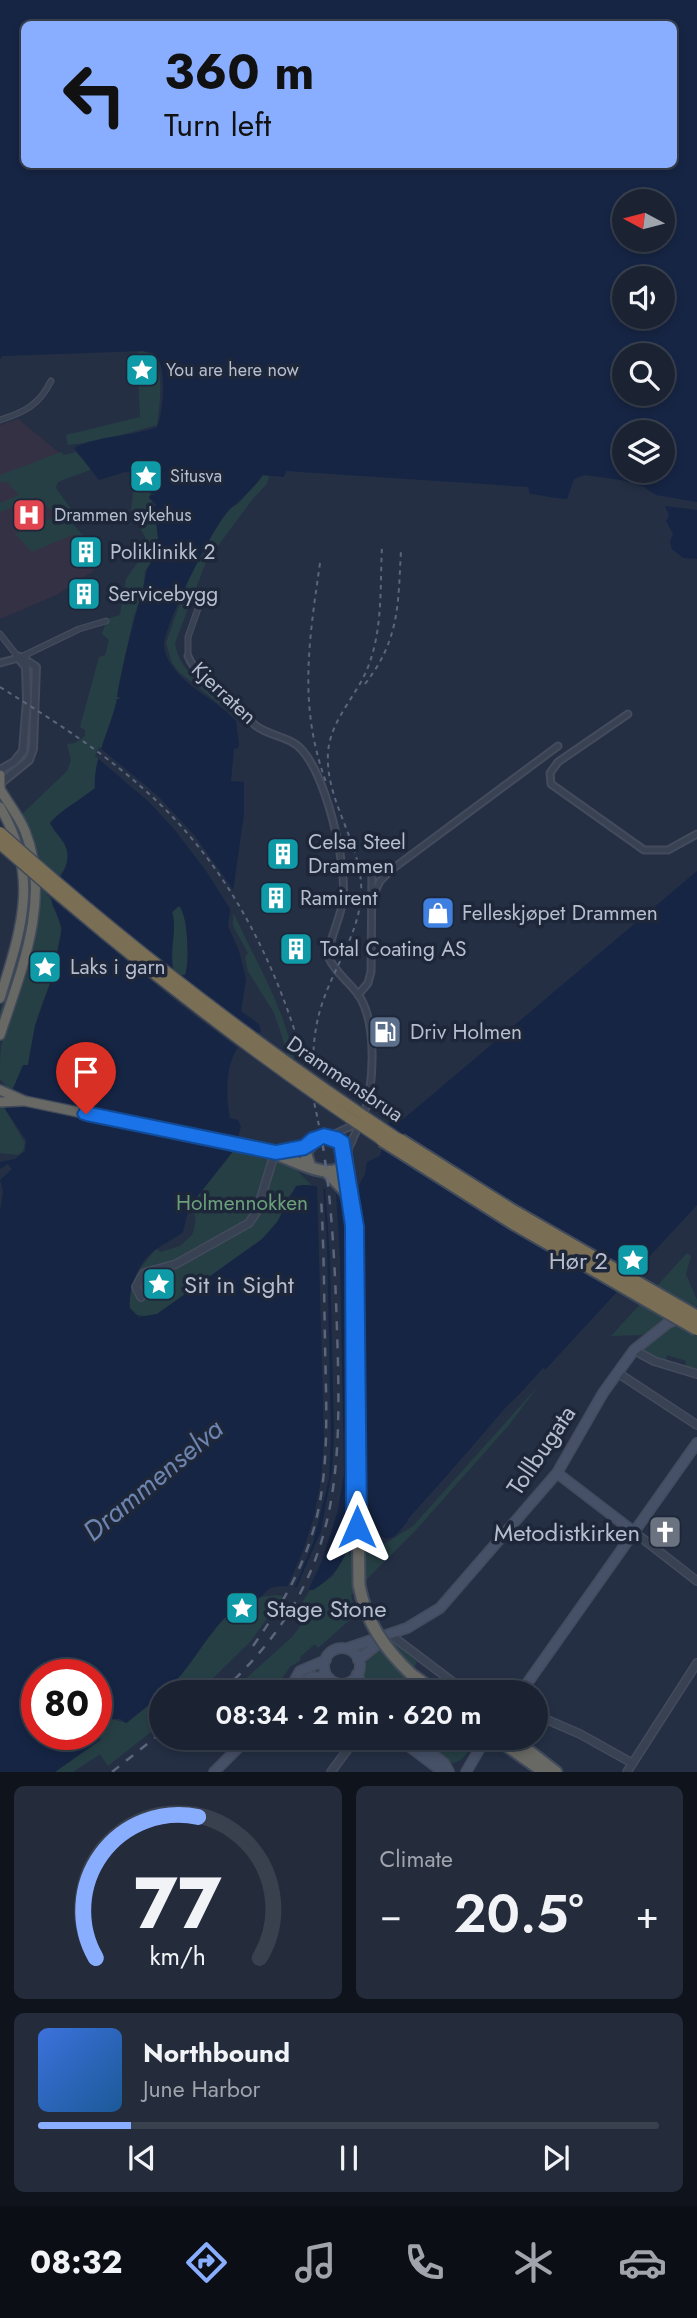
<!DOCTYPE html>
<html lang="en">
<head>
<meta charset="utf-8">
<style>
  body { margin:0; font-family:Jost,sans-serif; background:#242b3b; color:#f1f3f6; height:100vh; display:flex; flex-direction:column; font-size:26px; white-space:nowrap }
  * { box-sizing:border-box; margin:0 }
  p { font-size:23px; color:#a0a4ac }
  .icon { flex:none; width:38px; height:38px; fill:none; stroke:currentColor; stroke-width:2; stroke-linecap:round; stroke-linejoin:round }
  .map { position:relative; height:1772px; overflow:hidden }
  .sheet { display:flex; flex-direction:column; gap:14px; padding:14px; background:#0f131c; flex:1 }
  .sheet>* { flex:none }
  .guide { position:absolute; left:21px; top:21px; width:656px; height:147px; border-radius:10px; box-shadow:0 4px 10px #0003,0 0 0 2px #39404e; background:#89aeff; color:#111; overflow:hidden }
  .needle { width:46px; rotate:277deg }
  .tools { position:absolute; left:612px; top:189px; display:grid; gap:14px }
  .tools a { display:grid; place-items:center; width:63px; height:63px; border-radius:50%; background:#1b2333; box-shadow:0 4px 10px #0003,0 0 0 2px #39404e; font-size:35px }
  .speed { position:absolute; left:21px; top:1659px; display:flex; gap:14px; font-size:35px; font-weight:700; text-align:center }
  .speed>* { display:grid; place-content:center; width:91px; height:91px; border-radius:50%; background:#1b2333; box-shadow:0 4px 10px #0003,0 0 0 2px #39404e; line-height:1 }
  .speed .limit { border:10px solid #d22; background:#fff; color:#111 }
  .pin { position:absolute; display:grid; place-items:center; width:60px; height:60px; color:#fff; margin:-72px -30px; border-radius:50% 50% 50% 0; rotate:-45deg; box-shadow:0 0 7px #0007 }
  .pin .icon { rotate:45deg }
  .me { position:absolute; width:77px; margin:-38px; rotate:0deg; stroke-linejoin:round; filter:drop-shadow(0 0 5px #0008) }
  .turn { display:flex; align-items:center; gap:24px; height:147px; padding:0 28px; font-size:32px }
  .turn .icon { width:91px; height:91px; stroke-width:2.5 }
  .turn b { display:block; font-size:49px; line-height:60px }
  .big { font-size:52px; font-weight:600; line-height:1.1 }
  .sheet .widget { flex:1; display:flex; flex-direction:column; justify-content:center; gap:10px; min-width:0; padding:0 24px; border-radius:10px; background:#242b3b }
  .sheet .dial { align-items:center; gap:0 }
  .dial svg { height:182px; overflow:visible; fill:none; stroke:#39404e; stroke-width:7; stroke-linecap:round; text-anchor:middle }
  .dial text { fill:#f1f3f6; stroke:none }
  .song { display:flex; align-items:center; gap:21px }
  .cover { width:84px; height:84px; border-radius:10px; background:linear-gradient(135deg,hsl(220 70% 55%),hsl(210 70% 35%)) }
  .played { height:7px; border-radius:4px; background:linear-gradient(90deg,#89aeff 15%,#39404e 15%) }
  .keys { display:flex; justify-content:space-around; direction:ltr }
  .heat { display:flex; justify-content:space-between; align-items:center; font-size:38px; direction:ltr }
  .sheet .tiles { flex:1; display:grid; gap:14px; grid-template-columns:1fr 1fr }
  .widget:last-child { grid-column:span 2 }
  .trip { position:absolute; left:149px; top:1680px; width:399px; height:70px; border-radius:35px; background:#1b2333; box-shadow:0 4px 10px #0003,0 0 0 2px #39404e; font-weight:600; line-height:70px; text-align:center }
  .dock { display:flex; height:112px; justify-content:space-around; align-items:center; background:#0b0e14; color:#a0a4ac }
  .dock .icon { width:49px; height:49px }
  .dock .current { color:#89aeff }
  .dock b { font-size:32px; color:#f1f3f6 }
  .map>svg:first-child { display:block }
  .medical { fill:#353144 }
  .green { fill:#263f45 }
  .water { fill:#162544; fill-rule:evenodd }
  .pier { fill:#242f44 }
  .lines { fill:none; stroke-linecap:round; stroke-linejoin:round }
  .minor-far2-casing { stroke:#434b5d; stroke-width:7 }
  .minor-far1-casing { stroke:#434b5d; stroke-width:9 }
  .minor-casing { stroke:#434b5d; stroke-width:10 }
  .tertiary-far1-casing { stroke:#434b5d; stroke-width:7 }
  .tertiary-casing { stroke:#434b5d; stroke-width:10 }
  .secondary-casing { stroke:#434b5d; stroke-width:12 }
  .trunk-far1-casing { stroke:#404a5b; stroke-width:12 }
  .trunk-casing { stroke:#404a5b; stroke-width:15 }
  .minor-far2 { stroke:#394253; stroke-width:4.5 }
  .minor-far1 { stroke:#394253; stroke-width:5 }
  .minor { stroke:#394253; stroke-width:7 }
  .tertiary-far1 { stroke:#394253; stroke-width:4.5 }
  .tertiary { stroke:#394253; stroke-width:6 }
  .secondary { stroke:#465067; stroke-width:9 }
  .trunk-far1 { stroke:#686864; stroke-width:9 }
  .trunk { stroke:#686864; stroke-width:11 }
  .rail-far1 { stroke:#5b657b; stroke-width:2; stroke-dasharray:4.5 4.5; stroke-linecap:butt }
  .rail { stroke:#5b657b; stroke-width:2.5; stroke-dasharray:9 9; stroke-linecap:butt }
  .trunk-bridge-casing { stroke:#404a5b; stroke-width:15; stroke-linecap:butt }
  .motorway-bridge-far1-casing { stroke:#404a5b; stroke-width:13; stroke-linecap:butt }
  .motorway-bridge-casing { stroke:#404a5b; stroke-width:16; stroke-linecap:butt }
  .trunk-bridge { stroke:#686864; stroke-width:11 }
  .motorway-bridge-far1 { stroke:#7a6f55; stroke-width:10 }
  .motorway-bridge { stroke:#7a6f55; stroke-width:12 }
  .route { fill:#1a73e8; stroke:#114b97; stroke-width:2 }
  .labels { text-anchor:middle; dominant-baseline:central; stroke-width:7; stroke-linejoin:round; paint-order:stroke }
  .far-poi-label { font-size:18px; fill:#b6bdcd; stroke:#1d2739; text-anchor:start }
  .poi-label { font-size:21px; fill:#b6bdcd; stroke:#1d2739; text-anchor:start }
  .street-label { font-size:21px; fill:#b6bdcd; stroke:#1d2739 }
  .park-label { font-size:21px; fill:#6ba07b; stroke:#1d2739 }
  .near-poi-label { font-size:24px; fill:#b6bdcd; stroke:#1d2739; text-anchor:end }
  .near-street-label { font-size:24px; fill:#b6bdcd; stroke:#1d2739 }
  .near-water-label { font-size:28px; font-style:italic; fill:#6c84af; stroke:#1d2739 }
</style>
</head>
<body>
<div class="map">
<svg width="697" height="1772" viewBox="0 0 697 1772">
  <rect width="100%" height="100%" fill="#242f44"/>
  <!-- medical -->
  <path class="medical" d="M18,419L62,455L15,474L101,557L92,572L56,595L0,619V425Z"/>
  <!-- green -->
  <path class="green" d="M141,351L153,354C164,373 160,403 157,425L100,441L68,445L66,435L140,417L137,353Z
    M61,452L64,455L76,452L90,467V470L58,482L56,488L74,513L71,522L94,547L91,549L75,534L32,552L15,534L57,516L37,497L0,512V503L19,495L6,481L0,483V475Z
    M135,472L148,473L152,480L149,481L152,485L158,486L153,488L151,494H157L156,505L149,510L162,520L157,522L158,538L147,557L152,561L145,571L143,590L134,616L118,690V697L122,699H117C111,728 93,758 95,788C80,801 63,808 50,823C54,831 59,835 63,842C76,861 62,869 56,883C53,890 53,899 52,906C75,936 48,984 38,1016C33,1032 31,1049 28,1065L23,1066L11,1092L0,1079C0,1069 0,1057 1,1047C16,977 67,883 21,815L67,771L71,760L67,744L75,743L85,736V730L80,727L99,657L105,655L109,640L102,634L107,619L120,615L126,579L138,562L146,539L131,511Z
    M263,475L269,476L267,484L252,500L206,562L175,643C179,676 217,694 241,712L233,715L180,673L172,663L166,643L188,580L212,533L229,509L238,504Z
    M0,796C54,878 27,938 0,1023V1012C16,959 39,904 24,849C20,835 0,806 0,796Z
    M179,906C188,914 190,963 185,975L176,976C169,964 175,931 172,912Z
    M233,912C255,960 283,1005 294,1058H289L274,1013L248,971L245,957L248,953L233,926Z
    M7,1104L5,1109L25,1143L23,1151L18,1155L0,1153V1105Z
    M234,1150L292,1165L312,1186C283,1183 288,1211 272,1229C240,1264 195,1288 157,1314L149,1317L133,1314C118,1292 143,1265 156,1249L161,1252L180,1246L192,1235C196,1225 198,1214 189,1207Z
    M687,1253L691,1256L686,1274L697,1300V1306L643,1335L611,1336Z
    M697,1315V1371L685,1369L686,1361L667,1355L666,1362L640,1351C656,1333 675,1324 697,1315Z
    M539,1385L509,1425L416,1530L351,1595L356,1614L352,1610L348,1614L351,1619L318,1648L315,1644L300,1657L301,1660L290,1667L272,1692H231L292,1637L305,1620L306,1605L302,1603L310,1590H313L333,1576L347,1552L386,1543L413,1526Z
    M276,1595L283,1596L251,1641L199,1692H165C193,1665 209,1622 244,1602C252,1597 266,1597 276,1595Z
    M392,1642L417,1662L407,1681L421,1692H368C357,1661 367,1659 392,1642Z
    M161,1695V1724L108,1766L100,1754L73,1772H55L100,1740L101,1730L111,1719L127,1723Z
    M417,1738H474C470,1750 463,1764 449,1763Z"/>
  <!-- water -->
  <path class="water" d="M0,0H697V502L656,495L644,487L621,480L584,475L574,479L567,499C557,499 543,495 530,494L528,487L286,471L284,477L263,475C254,488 241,499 230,509C214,524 166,622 164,644C164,650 167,659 171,664C186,688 217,700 236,721L239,745L238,748L234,749L231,781L244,782V814L228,926L239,951L246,979L241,1011L259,1024L261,1032C225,1039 224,1090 230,1118L238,1120L241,1127L234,1150L189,1207L183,1232C175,1238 167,1242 158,1248C139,1259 128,1288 130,1308L139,1317L157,1314L262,1239L278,1221L296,1186C319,1181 330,1198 357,1189L365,1174L367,1162L380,1156L388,1124L394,1116L401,1121L697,871V1205L545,1370L506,1407L395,1536L387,1539L378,1535L366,1516L356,1521C346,1554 343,1571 313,1590C300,1589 281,1583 269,1589C265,1591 262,1598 257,1599C221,1608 204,1648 181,1675C175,1681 169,1690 161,1692V1695L126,1723L120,1719H111L101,1730L100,1740L55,1772H0V1212L3,1192L0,1180L12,1169L8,1164L0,1169V1162L15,1159L25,1151L26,1140L5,1109L23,1065H28L35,1026L52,978L62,928L50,897C57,880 75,863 64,843C60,836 54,831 50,823C63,808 80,801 95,788C93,757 111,729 117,699L122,698L117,697C123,661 132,627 142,593C146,580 144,572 152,561L146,557L158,538L156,522L162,520L149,510L156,505L149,498L150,495H156L150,494L157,486L149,483L151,480L150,474L125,472L99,480L74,448C99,435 130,437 157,427C163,415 168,363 154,354C151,352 146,352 143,351L2,356L0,359ZM24,24H674V164H24ZM625,201H663V240H625ZM625,278H663V317H625ZM625,355H663V394H625ZM625,432H663V471H625ZM179,906C188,914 190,963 185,975L176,976C165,958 179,933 172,912ZM37,1675H96V1734H37Z
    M665,506L697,510V559L683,558L672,549L670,542L673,534L666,521L669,515Z"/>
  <!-- pier -->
  <path class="pier" d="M99,747L157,795L195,836L237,895L234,915L206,871L174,829L149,802L95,756Z
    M53,881L79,895L253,1037L239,1049L177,1002L47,895Z
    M359,1176L362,1521L359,1523L349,1557L348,1235L346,1213L336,1193L340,1258L344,1474L338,1510L322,1561L307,1593L295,1591L321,1531L332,1472L334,1432L330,1258L325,1186L341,1191L354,1186Z
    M317,1184L323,1185L327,1244L331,1439L329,1479L313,1543L293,1591L286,1590L303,1551L314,1517L321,1479L324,1439Z
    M543,1368L548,1372L544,1373L507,1411L412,1520L411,1525L407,1520Z"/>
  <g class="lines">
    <defs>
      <path id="minor-far2" d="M0,420C25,412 39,405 51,381
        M21,657L79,629L106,621
        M188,657V637L201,600"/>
      <path id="minor-far1" d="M188,656C195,675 218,687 234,700C242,707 246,718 255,725C268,736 290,736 302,750C326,777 347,863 343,899C341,918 330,936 328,956C335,974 352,983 361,999C377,1028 374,1087 363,1117
        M0,663L26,656
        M628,714L558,762L550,773L551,784L644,850H668L697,834
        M372,898L380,881L391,870L558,746
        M358,995L368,983L371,972L372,868
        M332,1135L358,1123
        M351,1142L359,1126"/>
      <path id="minor" d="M348,1148L352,1140
        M141,1297L136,1287L144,1273L176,1264L249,1223L257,1211L274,1155
        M634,1350L654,1361L697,1374
        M618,1373L697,1425
        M634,1532L697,1581
        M392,1636L466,1692
        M536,1715L580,1734L632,1763
        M331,1772L356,1738
        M627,1772L697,1663"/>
      <path id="tertiary-far1" d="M0,634L18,657"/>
      <path id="tertiary" d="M0,770L14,762L23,751L27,700L26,667L17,656
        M2,782L29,760L33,749L36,667L20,657"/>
      <path id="secondary" d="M557,1473L634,1532
        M348,1648L407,1628L440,1608L557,1473L603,1393L634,1350L668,1323L680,1318
        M324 1666a18 18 0 1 1 36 0a18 18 0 1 1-36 0Z
        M358,1660L382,1641
        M357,1674L365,1692
        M292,1687L312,1677L329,1678
        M288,1692L300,1671L326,1660
        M521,1692L697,1443
        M398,1738L443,1772
        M412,1738L444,1763L449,1772
        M214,1772L248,1738
        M466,1772L486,1738"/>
      <path id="trunk-far1" d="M0,775V788
        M0,789C8,803 19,816 25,831C52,898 21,971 0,1035
        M0,807C40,875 22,927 0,998
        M0,1090L25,1101L222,1142
        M0,1102L23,1101
        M313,1142L316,1138L333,1137L339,1142"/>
      <path id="trunk" d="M214,1140C233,1144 253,1147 273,1153C292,1158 350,1195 345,1147L336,1140
        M276,1153L306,1147
        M346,1158L351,1197
        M309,1164L305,1152L315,1140
        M327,1172L351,1197
        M411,1674L436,1692
        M496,1738L544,1772
        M512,1738L556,1772"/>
    </defs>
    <!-- minor-far2 casing -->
    <use href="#minor-far2" class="minor-far2-casing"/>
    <!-- minor-far1 casing -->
    <use href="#minor-far1" class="minor-far1-casing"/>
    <!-- minor casing -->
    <use href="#minor" class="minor-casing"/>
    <!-- tertiary-far1 casing -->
    <use href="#tertiary-far1" class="tertiary-far1-casing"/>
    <!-- tertiary casing -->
    <use href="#tertiary" class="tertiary-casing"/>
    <!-- secondary casing -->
    <use href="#secondary" class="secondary-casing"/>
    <!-- trunk-far1 casing -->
    <use href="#trunk-far1" class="trunk-far1-casing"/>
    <!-- trunk casing -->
    <use href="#trunk" class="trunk-casing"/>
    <!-- minor-far2 -->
    <use href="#minor-far2" class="minor-far2"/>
    <!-- minor-far1 -->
    <use href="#minor-far1" class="minor-far1"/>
    <!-- minor -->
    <use href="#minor" class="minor"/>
    <!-- tertiary-far1 -->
    <use href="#tertiary-far1" class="tertiary-far1"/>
    <!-- tertiary -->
    <use href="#tertiary" class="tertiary"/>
    <!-- secondary -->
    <use href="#secondary" class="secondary"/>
    <!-- trunk-far1 -->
    <use href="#trunk-far1" class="trunk-far1"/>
    <!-- trunk -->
    <use href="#trunk" class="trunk"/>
    <!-- rail-far1 -->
    <path class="rail-far1" d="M320,563C309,641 298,706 326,782
      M365,684C400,639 398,604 401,550
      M0,687C51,719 102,751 147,792C247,882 299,1011 322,1142
      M313,1069C313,1045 315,1024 323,1001C335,966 358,934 361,897C365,846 325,804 328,753C330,720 357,696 368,667C383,629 380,586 382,546"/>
    <!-- rail -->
    <path class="rail" d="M253,1646C277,1612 298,1578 311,1538C331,1476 326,1407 325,1342C324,1294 324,1246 321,1198
      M221,1692C340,1584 342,1480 337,1330C335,1266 332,1203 322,1140
      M112,1772L161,1733"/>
    <defs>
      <path id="trunk-bridge" d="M351,1197L355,1235L359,1585C366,1622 384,1648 411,1674"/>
      <path id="motorway-bridge-far1" d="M0,832C127,946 261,1048 403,1142
        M0,844C122,952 249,1052 385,1142"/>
      <path id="motorway-bridge" d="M382,1140L513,1223L697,1329
        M400,1140L513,1211L697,1317"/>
    </defs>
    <!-- trunk-bridge casing -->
    <use href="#trunk-bridge" class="trunk-bridge-casing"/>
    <!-- motorway-bridge-far1 casing -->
    <use href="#motorway-bridge-far1" class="motorway-bridge-far1-casing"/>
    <!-- motorway-bridge casing -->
    <use href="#motorway-bridge" class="motorway-bridge-casing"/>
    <!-- trunk-bridge -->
    <use href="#trunk-bridge" class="trunk-bridge"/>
    <!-- motorway-bridge-far1 -->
    <use href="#motorway-bridge-far1" class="motorway-bridge-far1"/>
    <!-- motorway-bridge -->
    <use href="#motorway-bridge" class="motorway-bridge"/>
  </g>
  <!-- route -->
  <path class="route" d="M86,1106L276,1145L301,1140L309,1133L324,1128L340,1132L349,1138L364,1226L367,1527L364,1535L357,1538L349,1535L346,1527L345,1226L334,1148L324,1144L306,1155L276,1160L86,1121L80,1119L77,1114L80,1108Z"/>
  <!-- icons -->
  <defs>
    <symbol id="sight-square" viewBox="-11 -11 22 22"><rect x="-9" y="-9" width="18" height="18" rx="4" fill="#0f9aa8" stroke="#1d2739"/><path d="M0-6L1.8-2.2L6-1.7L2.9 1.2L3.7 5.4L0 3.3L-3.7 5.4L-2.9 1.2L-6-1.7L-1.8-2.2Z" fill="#fff"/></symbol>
    <symbol id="hospital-square" viewBox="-11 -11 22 22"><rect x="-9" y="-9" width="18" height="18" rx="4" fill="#e0444e" stroke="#1d2739"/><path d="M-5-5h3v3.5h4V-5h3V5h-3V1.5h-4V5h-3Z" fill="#fff"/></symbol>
    <symbol id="building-square" viewBox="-11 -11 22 22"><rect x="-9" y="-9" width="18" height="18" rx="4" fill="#0f9aa8" stroke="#1d2739"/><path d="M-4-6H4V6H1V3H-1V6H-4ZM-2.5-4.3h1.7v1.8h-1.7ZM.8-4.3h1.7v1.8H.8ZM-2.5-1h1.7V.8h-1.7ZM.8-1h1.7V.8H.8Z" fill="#fff"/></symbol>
    <symbol id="shop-square" viewBox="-11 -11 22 22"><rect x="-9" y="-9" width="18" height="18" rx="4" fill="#3f7fe0" stroke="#1d2739"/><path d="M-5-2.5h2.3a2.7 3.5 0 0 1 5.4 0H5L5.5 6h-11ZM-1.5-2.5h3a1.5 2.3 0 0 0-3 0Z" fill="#fff"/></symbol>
    <symbol id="fuel-square" viewBox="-11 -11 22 22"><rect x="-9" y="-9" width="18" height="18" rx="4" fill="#5c6f8a" stroke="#1d2739"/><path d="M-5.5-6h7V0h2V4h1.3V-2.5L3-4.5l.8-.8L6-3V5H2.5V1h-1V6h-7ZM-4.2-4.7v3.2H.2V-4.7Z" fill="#fff"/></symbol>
    <symbol id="church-square" viewBox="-11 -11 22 22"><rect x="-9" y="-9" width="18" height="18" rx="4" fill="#6b7280" stroke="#1d2739"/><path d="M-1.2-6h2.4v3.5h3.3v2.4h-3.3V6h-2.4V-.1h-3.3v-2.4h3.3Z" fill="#fff"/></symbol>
  </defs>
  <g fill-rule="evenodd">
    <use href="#sight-square" x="123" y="351" width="38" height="38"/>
    <use href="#sight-square" x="127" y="457" width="38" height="38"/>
    <use href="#hospital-square" x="10" y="496" width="38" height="38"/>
    <use href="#building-square" x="67" y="533" width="38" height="38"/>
    <use href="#building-square" x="65" y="575" width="38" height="38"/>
    <use href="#building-square" x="264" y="835" width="38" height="38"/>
    <use href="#building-square" x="257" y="879" width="38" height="38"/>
    <use href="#shop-square" x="419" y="894" width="38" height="38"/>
    <use href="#building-square" x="277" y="930" width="38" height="38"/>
    <use href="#sight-square" x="26" y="948" width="38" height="38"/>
    <use href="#fuel-square" x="366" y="1013" width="38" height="38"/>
    <use href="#sight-square" x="614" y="1241" width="38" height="38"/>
    <use href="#sight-square" x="140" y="1265" width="38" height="38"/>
    <use href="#church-square" x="646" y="1513" width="38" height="38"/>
    <use href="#sight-square" x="223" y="1589" width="38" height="38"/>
  </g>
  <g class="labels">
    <!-- far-poi labels -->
    <g class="far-poi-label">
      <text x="166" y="370">You are here now</text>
      <text x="170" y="476">Situsva</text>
      <text x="54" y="515">Drammen sykehus</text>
    </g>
    <!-- poi labels -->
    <g class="poi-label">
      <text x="110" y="552">Poliklinikk 2</text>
      <text x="108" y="594">Servicebygg</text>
      <text x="308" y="842">Celsa Steel<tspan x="308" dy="24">Drammen</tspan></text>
      <text x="300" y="898">Ramirent</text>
      <text x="462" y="913">Felleskjøpet Drammen</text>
      <text x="320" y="949">Total Coating AS</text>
      <text x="70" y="967">Laks i garn</text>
      <text x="410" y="1032">Driv Holmen</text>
    </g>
    <!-- street labels -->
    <g class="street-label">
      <text transform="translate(224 693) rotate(43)">Kjerraten</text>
      <text transform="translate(345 1079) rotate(34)">Drammensbrua</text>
    </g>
    <!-- park labels -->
    <g class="park-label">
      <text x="242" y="1203">Holmennokken</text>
    </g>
    <!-- near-poi labels -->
    <g class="near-poi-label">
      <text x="608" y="1260">Hør 2</text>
      <text x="184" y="1284" text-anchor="start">Sit in Sight</text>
      <text x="640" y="1532">Metodistkirken</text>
      <text x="266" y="1608" text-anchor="start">Stage Stone</text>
    </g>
    <!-- near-street labels -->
    <g class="near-street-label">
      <text transform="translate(541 1450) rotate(-56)">Tollbugata</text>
    </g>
    <!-- near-water labels -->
    <g class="near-water-label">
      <text transform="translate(153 1480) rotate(-40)">Drammenselva</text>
    </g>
  </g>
</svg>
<div class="tools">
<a><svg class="needle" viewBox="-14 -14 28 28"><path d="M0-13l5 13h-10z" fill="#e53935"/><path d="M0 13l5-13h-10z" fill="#a0a4ac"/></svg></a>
<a><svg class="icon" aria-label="sound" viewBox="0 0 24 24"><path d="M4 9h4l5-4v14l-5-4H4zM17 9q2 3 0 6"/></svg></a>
<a><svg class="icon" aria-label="search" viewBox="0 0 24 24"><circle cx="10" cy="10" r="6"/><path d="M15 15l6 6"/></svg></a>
<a><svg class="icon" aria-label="layers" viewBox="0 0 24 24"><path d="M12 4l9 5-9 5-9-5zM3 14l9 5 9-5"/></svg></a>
</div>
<div class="speed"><div class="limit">80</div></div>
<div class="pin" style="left:86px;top:1114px;background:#d93025"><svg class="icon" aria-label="arrive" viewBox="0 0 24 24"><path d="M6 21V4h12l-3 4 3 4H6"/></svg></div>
<svg class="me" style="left:357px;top:1527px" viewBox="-20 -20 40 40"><path d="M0-17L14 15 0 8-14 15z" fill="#1a73e8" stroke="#fff" stroke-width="4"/></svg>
<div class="trip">08:34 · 2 min · 620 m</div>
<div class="guide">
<div class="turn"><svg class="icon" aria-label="left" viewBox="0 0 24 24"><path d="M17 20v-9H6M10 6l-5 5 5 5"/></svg><div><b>360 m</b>Turn left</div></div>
</div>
</div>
<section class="sheet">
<div class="tiles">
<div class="widget dial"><svg viewBox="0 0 100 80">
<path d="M14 69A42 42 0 1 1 86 69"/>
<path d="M14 69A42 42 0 0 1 59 7" stroke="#89aeff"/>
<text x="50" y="56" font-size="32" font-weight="700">77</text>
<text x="50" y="72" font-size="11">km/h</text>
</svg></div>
<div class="widget"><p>Climate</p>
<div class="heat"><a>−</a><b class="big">20.5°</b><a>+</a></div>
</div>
<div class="widget">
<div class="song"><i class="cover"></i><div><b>Northbound</b><p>June Harbor</p></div></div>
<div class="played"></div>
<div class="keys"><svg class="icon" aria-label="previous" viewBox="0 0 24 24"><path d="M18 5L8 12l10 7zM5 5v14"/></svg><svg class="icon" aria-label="pause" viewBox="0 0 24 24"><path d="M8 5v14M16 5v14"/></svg><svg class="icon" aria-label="next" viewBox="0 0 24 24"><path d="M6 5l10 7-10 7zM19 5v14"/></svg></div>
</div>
</div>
</section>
<nav class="dock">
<b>08:32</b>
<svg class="icon current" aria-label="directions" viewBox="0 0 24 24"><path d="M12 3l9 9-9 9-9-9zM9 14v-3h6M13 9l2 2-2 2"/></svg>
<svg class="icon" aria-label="music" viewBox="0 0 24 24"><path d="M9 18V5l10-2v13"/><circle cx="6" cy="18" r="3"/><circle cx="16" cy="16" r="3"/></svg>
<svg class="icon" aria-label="phone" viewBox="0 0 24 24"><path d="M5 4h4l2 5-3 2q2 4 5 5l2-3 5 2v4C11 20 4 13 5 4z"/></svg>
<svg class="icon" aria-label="climate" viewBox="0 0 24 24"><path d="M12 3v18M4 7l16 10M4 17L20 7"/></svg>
<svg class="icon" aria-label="car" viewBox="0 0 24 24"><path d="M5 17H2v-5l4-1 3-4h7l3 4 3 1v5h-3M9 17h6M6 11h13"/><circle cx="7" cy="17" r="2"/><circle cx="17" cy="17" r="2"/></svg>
</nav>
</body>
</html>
